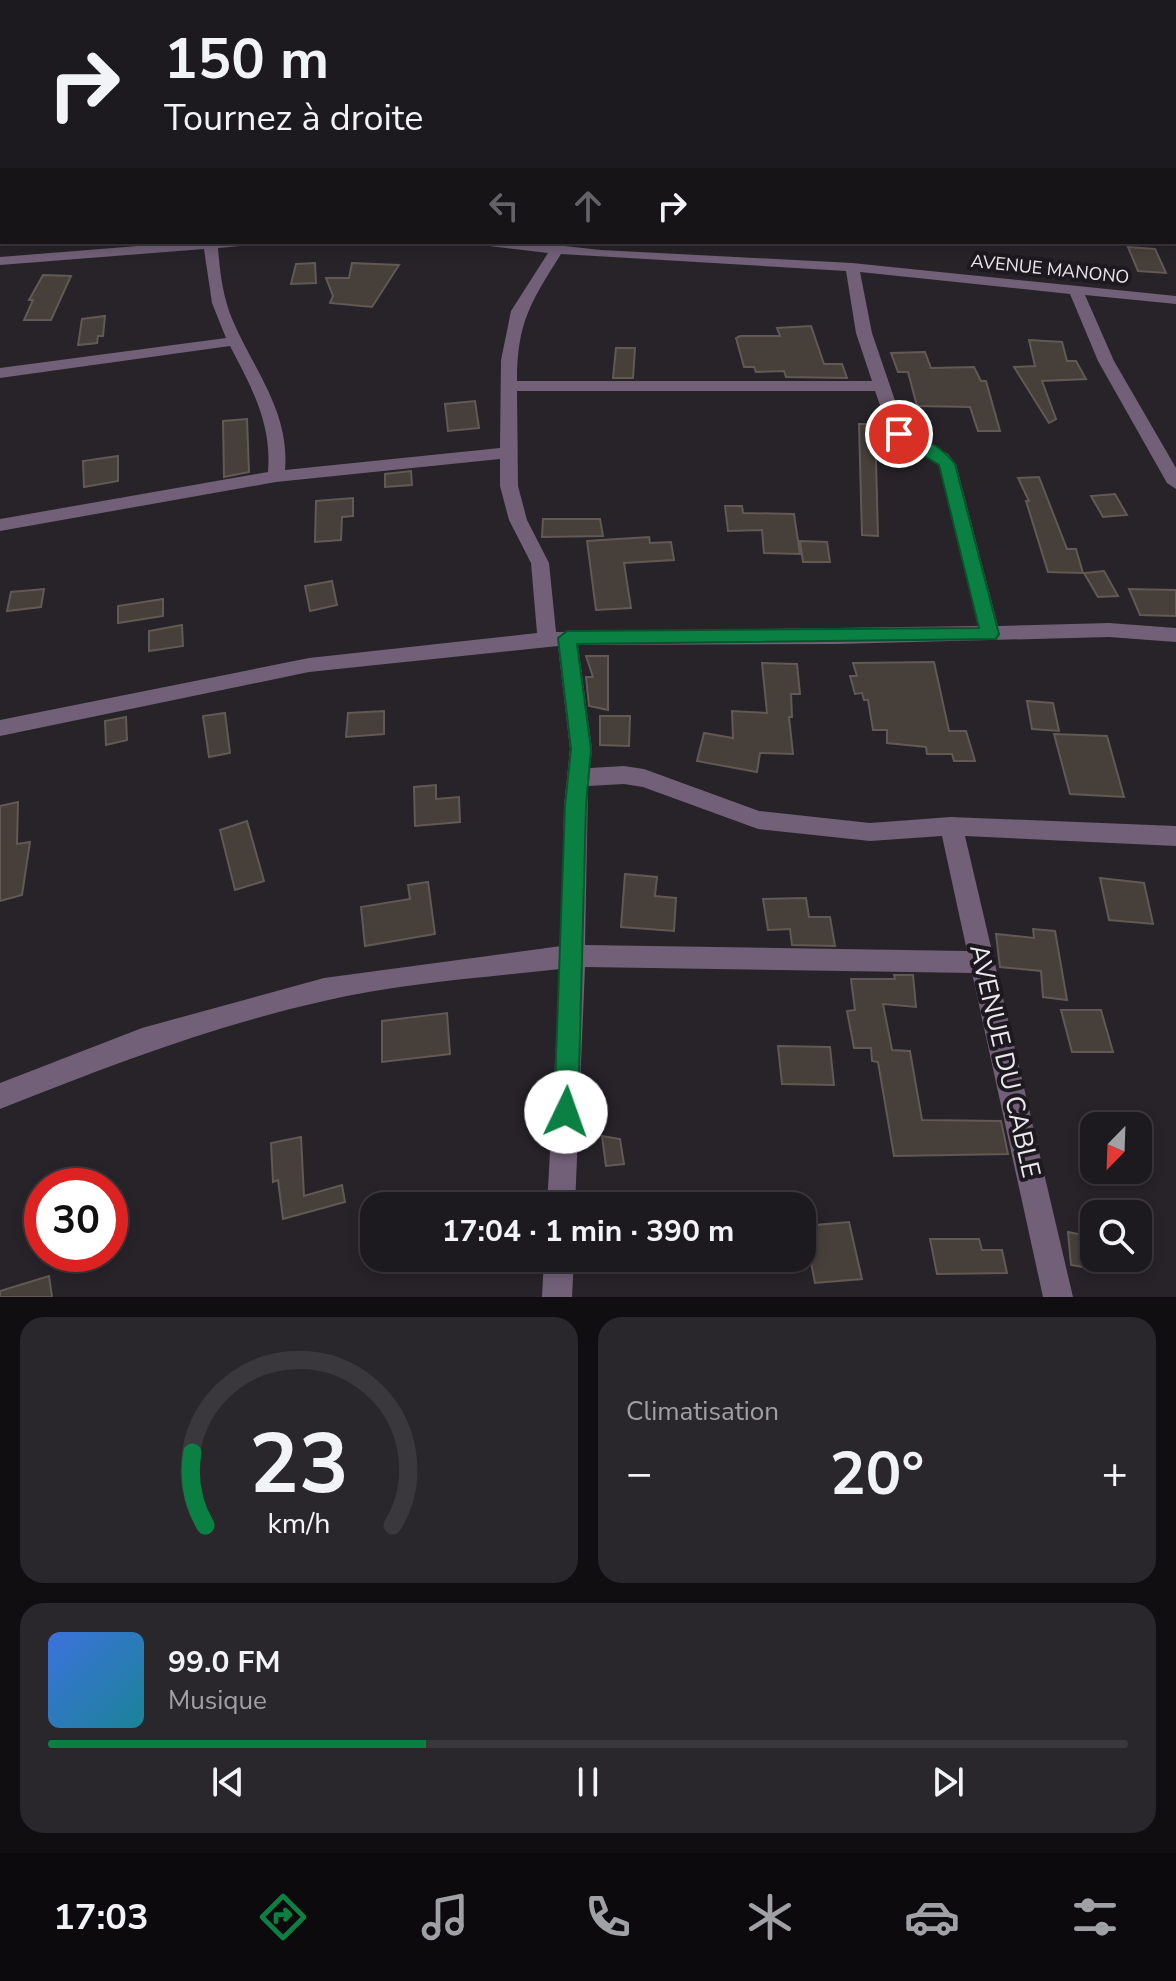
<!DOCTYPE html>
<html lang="fr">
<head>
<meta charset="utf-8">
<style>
  body { margin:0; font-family:"Nunito Sans",sans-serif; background:#2a272c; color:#f1f3f6; height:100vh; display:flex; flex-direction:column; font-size:30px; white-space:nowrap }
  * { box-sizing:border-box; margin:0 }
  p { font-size:26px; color:#a0a1a4 }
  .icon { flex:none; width:44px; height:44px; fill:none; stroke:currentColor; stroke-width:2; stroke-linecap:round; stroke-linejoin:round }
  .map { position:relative; height:1297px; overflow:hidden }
  .panel { display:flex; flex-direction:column; gap:20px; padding:20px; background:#100e11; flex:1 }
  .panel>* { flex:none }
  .guide { position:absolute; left:0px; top:0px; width:1176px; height:244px; box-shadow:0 4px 12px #0003,0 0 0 2px #3b383d; background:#1d1a1f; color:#f1f3f6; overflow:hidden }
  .needle { width:52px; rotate:203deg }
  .tools { position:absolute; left:1080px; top:1112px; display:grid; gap:16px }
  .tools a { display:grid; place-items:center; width:72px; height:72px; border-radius:16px; background:#1d1a1f; box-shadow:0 4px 12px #0003,0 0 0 2px #3b383d; font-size:40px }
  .speed { position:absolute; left:24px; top:1168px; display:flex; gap:16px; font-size:40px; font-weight:700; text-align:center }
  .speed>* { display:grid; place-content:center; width:104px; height:104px; border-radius:50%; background:#1d1a1f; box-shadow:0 4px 12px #0003,0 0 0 2px #3b383d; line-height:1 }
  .speed .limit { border:12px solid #d22; background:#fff; color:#111 }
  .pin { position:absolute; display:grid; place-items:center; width:68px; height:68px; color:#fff; margin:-34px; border:4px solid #fff; border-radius:50%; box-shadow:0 2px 8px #0007 }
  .me { position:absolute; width:88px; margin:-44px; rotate:3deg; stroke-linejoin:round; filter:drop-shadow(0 0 6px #0008) }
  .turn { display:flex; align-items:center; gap:28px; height:168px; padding:0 32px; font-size:36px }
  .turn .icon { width:104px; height:104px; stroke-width:2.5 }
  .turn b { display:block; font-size:56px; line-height:68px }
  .lanes { display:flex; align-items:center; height:76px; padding:0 32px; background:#0003; justify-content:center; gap:40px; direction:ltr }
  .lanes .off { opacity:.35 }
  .big { font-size:60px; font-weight:700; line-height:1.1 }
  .panel .tile { flex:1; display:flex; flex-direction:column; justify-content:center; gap:12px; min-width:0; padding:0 28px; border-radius:24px; background:#2a272c }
  .panel .dial { align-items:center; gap:0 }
  .dial svg { height:208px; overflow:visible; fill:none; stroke:#3b383d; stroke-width:7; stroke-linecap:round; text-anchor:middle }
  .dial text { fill:#f1f3f6; stroke:none }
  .song { display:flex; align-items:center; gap:24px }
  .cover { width:96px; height:96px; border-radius:12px; background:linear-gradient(135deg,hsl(220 70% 55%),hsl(190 70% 35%)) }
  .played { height:8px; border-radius:4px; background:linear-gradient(90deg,#0b8043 35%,#3b383d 35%) }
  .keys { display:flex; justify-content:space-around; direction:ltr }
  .heat { display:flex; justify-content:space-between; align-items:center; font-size:44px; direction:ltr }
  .panel .tiles { flex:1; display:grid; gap:20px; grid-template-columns:1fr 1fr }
  .tile:last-child { grid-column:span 2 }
  .trip { position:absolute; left:360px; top:1192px; width:456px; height:80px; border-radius:24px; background:#1d1a1f; box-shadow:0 4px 12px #0003,0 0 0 2px #3b383d; font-weight:700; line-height:80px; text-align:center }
  .tab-bar { display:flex; height:128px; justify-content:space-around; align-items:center; background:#0c0a0c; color:#a0a1a4 }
  .tab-bar .icon { width:56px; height:56px }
  .tab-bar .current { color:#0b8043 }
  .tab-bar b { font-size:36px; color:#f1f3f6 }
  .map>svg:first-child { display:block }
  .building { fill:#473f3a; stroke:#625954; stroke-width:2 }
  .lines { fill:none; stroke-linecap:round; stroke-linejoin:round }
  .minor { fill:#716077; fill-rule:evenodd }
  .route { fill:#0b8043; stroke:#07532c; stroke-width:2 }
  .labels { text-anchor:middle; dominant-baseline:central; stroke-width:8; stroke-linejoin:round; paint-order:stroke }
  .far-street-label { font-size:18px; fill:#ece9ee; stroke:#1e1920 }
  .near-street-label { font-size:26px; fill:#ece9ee; stroke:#1e1920 }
</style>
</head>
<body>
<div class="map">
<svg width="1176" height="1297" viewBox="0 0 1176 1297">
  <rect width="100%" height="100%" fill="#272329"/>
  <!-- building -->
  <path class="building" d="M1128,247L1155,249L1166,273L1138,271Z
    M315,263L316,283L291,284L296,264Z
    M352,263L399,265L372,307L330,303L333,296L326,278H349Z
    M43,275L71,276L51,320H24L33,300H29Z
    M105,316L103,336H98L97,343L78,345L82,319Z
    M811,326L824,364H842L847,378L786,377L784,371L756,372L754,367H744L736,338L740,336H780L777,328Z
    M1029,340L1062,342L1067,361H1076L1086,379L1042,381L1056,419L1049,423L1014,367L1035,366Z
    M616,348H635L633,378H613Z
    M925,352L931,368L974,367L981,381H986L1000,431H978L970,407L917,406L908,372H898L891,353Z
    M475,401L479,428L448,431L445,404Z
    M247,419L249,472L224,477L223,421Z
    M859,424H875L878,536L862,535Z
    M118,456V481L84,487L83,461Z
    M411,471L412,485L385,487V474Z
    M1039,477L1067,549H1076L1083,573L1048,572L1026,501H1029L1018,478Z
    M1115,494L1127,515L1103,517L1091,496Z
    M353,498V516L342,517L341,540L315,542L316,501Z
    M725,506H742L743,513L794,514L800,554L764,553L762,530L728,531Z
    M543,519H600L603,536L542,537Z
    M649,537L650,543L671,542L674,560L624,563L631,608L596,610L587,541Z
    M800,541L827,542L830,562H803Z
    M1104,571L1118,596L1098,597L1084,573Z
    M332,581L337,605L310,611L305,586Z
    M44,589L41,607L7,611L11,592Z
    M1129,589L1176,590V616L1140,615Z
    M163,599V616L118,623V606Z
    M182,625L183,646L149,651V631Z
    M586,656H608V710L589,706L586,677H593Z
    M934,662L949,731H966L975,761H954L952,754H927L926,747L887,743V730H873L868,700H864L862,693L855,694L850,676H857L853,663Z
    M762,663L797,664L800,694H791L792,717H789L793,754L760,753L757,772L697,761L704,733L733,738L732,711L767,713Z
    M1027,701L1053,703L1059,731L1032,729Z
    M384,711V734L346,737L348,713Z
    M225,713L230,753L209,757L203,716Z
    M600,716H630L629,746L600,745Z
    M126,717L127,740L106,745L105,721Z
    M1054,734L1107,736L1124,797L1070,794Z
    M436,785V799L459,797L460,822L415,826L414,787Z
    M18,802L17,844L30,842L22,895L0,901V806Z
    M247,821L264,881L235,890L220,830Z
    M625,874L657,877L655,896L676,898L674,931L621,927Z
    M1100,878L1144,883L1153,924L1109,920Z
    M428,882L435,934L365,946L361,907L410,899L408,885Z
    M806,898L809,917H830L835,946L792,945L790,929L768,930L763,899Z
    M1033,929L1055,931L1067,1000L1043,997L1041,971L1000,967L996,934L1034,938Z
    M894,975H913L916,1007L883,1004L892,1050L910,1051L922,1120L1001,1121L1008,1154L894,1156L878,1062L872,1061L871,1048H854L847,1011L855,1010L851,979H895Z
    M1061,1010H1101L1113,1052H1072Z
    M447,1013L450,1054L382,1062V1021Z
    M778,1046L830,1047L834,1085L782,1084Z
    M602,1136L620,1139L624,1164L606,1166Z
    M301,1137L304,1196L342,1185L345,1202L283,1219L278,1180L273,1182L271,1143Z
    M849,1222L862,1279L815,1283L804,1226Z
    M1068,1232L1094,1237V1269L1071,1265Z
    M930,1239H979L982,1250H1002L1007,1273L937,1274Z
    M49,1276L52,1297H0V1291Z"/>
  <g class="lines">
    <!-- minor -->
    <path class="minor" d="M406,0H417L418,2H407Z
      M552,0H571L572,2H553Z
      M1110,0H1120L1121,2H1111Z
      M0,9H2V15H0Z
      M0,30H2L0,37Z
      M1174,38H1176V44H1174Z
      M1174,86L1176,87V97L1174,96Z
      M0,98H2V106H0Z
      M0,153H2V161H0Z
      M1174,191H1176V199H1174Z
      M188,242H248L241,246L218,248C220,273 223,298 233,321C254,370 290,412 285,470L500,448L501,360L511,311L548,253L489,246L482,242H528L601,250L852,263L1176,296V304L1085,295L1114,361L1176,468V489L1167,483L1098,361L1070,294L860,272L872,333L904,427L948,454L956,464L998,626L1109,623L1176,628V642L1109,637L837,644L578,645L592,749L590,768L624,766L644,769L759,811L870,823L951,817L1176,826V846L965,836L1073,1297H1043L972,973L585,967L575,1206H547L560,969C482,978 401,983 324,1001C212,1026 106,1067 0,1109V1083L142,1028L324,978L561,946L564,806L570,749L558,646L309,672L0,736V720L309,658L537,633L531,563L509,520L500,486V459L276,482L0,531V519L268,472C272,424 252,388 230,346L0,378V368L226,338L212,303L204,249L0,265V257ZM561,254L846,271L856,333L872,381H517C517,322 531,302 561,254ZM517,391H875L888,428L895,438L939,465L978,626L556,632L549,563L527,520L518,486ZM624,784L643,787L758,829L870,841L942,836L967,951L585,945L588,786Z
      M544,1258H574L572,1297H542Z"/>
  </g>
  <!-- route -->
  <path class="route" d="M893,430C912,427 944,449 955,464L999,634L996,639L577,644L591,749L586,806L578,1112L574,1121L566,1124L557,1121L554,1112L565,806L571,749L558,638L567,631L979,628L939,465L893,437Z"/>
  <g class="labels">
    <!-- far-street labels -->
    <g class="far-street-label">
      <text transform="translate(1050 269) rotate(6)">AVENUE MANONO</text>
    </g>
    <!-- near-street labels -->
    <g class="near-street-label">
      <text transform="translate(1005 1061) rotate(77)">AVENUE DU CABLE</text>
    </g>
  </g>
</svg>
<div class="tools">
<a><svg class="needle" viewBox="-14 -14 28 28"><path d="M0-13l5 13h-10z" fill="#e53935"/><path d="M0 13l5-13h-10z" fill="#a0a1a4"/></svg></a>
<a><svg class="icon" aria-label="search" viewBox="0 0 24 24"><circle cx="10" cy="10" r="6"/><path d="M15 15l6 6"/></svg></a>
</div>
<div class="speed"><div class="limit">30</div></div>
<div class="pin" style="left:899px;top:434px;background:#d93025"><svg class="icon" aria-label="arrive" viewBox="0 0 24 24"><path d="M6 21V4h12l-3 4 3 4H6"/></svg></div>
<svg class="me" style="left:566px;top:1112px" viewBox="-20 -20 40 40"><circle r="19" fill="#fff"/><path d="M0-13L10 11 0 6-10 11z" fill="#0b8043"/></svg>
<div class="trip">17:04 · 1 min · 390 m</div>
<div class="guide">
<div class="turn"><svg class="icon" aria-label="right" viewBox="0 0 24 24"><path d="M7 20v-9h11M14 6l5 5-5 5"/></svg><div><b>150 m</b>Tournez à droite</div></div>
<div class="lanes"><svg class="icon off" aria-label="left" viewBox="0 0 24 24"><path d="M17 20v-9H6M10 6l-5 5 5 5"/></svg><svg class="icon off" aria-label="ahead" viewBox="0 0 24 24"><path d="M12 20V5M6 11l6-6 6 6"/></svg><svg class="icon" aria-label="right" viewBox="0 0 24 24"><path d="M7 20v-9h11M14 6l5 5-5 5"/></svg></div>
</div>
</div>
<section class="panel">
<div class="tiles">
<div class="tile dial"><svg viewBox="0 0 100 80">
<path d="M14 69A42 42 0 1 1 86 69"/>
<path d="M14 69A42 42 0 0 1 9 41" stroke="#0b8043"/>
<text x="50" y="56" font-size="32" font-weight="700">23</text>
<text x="50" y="72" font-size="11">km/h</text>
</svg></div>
<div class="tile"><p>Climatisation</p>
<div class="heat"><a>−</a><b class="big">20°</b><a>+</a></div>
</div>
<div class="tile">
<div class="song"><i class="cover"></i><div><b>99.0 FM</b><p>Musique</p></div></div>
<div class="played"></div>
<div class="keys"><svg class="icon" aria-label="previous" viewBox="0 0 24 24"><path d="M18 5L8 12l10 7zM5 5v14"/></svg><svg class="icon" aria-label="pause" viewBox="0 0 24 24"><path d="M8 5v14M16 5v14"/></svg><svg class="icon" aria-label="next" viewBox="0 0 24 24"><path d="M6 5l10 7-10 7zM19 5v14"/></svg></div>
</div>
</div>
</section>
<nav class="tab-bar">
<b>17:03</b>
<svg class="icon current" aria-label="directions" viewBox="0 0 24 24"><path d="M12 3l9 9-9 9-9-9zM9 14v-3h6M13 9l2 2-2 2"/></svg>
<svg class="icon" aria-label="music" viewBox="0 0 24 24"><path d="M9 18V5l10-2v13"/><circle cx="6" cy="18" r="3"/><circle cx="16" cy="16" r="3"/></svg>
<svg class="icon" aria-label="phone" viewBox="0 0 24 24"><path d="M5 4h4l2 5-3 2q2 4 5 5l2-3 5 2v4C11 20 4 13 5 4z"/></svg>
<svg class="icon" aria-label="climate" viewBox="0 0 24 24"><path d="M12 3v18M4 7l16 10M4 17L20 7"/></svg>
<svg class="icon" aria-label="car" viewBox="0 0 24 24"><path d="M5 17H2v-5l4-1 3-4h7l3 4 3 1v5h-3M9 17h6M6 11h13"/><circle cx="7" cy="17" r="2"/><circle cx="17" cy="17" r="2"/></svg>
<svg class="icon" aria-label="filters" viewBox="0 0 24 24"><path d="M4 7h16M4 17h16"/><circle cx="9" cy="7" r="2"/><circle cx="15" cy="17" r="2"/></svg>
</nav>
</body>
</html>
